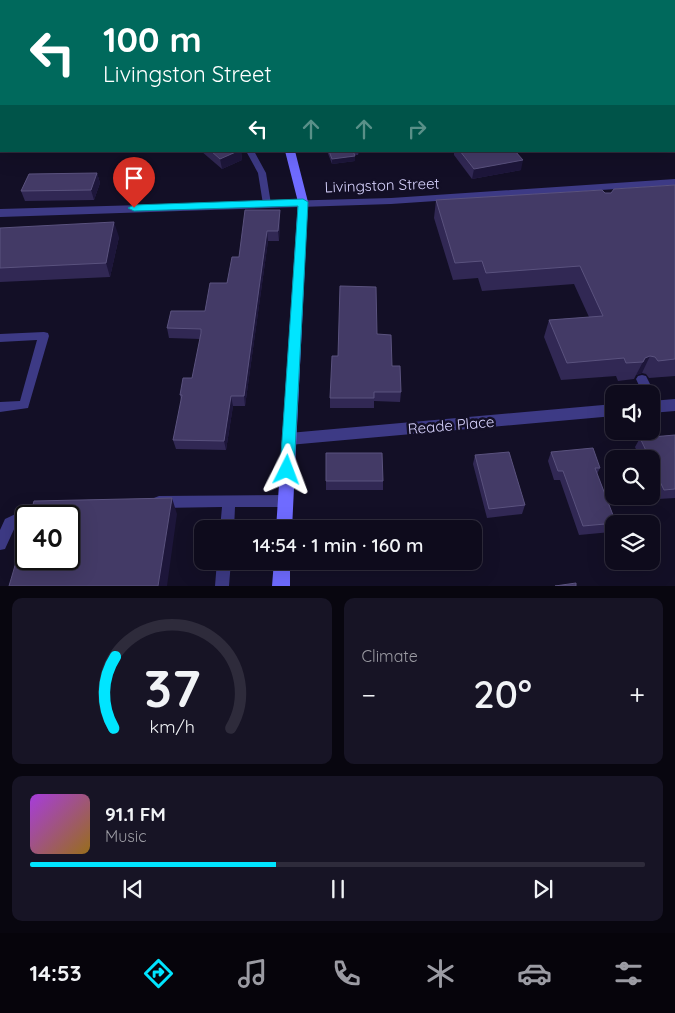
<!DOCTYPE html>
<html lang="en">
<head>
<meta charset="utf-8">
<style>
  body { margin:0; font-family:Quicksand,sans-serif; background:#171425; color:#f1f3f6; height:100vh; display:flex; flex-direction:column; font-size:19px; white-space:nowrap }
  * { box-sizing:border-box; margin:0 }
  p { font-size:16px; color:#9b9ba3 }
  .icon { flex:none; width:28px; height:28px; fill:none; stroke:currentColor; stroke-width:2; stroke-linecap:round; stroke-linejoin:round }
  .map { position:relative; height:586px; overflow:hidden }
  .panel { display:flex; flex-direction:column; gap:12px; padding:12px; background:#08060f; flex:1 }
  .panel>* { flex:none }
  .hud { position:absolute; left:0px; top:0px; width:675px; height:152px; box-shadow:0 5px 20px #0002,0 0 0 1px #2e2b3b; background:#00695c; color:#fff; overflow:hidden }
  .tools { position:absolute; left:605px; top:385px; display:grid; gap:10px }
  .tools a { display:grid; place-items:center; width:55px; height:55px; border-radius:10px; background:#0e0b1c; box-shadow:0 5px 20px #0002,0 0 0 1px #2e2b3b; font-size:25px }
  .speed { position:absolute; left:15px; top:505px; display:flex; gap:10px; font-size:25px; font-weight:700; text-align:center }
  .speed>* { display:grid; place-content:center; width:65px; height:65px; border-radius:50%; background:#0e0b1c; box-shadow:0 5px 20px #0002,0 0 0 1px #2e2b3b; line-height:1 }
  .speed .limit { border:2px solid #111; border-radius:8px; background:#fff; color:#111 }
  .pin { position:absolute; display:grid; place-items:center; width:42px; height:42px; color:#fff; margin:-51px -21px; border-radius:50% 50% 50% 0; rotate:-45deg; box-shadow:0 0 5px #0007 }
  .pin .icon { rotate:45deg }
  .me { position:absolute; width:55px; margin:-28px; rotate:3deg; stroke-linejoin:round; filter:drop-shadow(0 0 4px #0008) }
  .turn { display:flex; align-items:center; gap:18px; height:105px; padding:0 20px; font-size:22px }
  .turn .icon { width:65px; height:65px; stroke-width:2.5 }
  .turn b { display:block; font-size:35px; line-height:42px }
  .lanes { display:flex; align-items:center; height:48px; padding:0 20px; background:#0003; justify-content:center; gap:25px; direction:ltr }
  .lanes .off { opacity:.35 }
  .big { font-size:38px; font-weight:600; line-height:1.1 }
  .panel .widget { flex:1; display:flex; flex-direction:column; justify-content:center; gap:8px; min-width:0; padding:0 18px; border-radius:10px; background:#171425 }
  .panel .dial { align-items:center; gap:0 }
  .dial svg { height:130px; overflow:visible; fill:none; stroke:#2e2b3b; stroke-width:7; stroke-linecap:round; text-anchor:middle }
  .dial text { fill:#f1f3f6; stroke:none }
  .song { display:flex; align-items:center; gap:15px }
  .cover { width:60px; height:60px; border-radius:8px; background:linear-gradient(135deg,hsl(280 70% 55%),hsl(40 70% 35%)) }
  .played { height:5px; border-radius:2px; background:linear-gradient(90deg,#00e5ff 40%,#2e2b3b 40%) }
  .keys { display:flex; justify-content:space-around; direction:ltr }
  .heat { display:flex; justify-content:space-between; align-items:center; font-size:28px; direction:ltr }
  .panel .tiles { flex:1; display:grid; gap:12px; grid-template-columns:1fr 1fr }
  .widget:last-child { grid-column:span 2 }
  .trip { position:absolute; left:194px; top:520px; width:288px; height:50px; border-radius:10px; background:#0e0b1c; box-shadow:0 5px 20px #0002,0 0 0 1px #2e2b3b; font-weight:600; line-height:50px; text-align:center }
  .dock { display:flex; height:80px; justify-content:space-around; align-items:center; background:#06040b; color:#9b9ba3 }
  .dock .icon { width:35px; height:35px }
  .dock .selected { color:#00e5ff }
  .dock b { font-size:22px; color:#f1f3f6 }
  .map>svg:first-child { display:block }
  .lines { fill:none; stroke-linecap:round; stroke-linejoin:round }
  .lane { fill:#3d3a85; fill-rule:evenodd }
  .street { fill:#3d3a85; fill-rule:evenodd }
  .secondary { fill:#6f6bff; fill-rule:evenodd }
  .wall { fill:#312854 }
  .shaded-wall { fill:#1d163a }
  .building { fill:#433a66; stroke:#5a527e }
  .route { fill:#00e5ff; stroke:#0095a6 }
  .labels { text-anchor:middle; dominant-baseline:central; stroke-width:5; stroke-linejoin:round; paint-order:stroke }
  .street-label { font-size:15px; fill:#d9d4ff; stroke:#130f26 }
</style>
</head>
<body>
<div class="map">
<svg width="675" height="586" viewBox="0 0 675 586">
  <rect width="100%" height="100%" fill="#130f26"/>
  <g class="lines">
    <!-- lane -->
    <path class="lane" d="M14,0H20V1H14Z
      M246,151H254L266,173L271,204L270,206H264L263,204L258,173Z
      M44,332L48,333L49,336L28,408L0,412V402L20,401L37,340L0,342V334Z
      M642,375L646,376L655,394L653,397L651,398V394H643L636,379L638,376Z
      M286,495L291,497L292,501L291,505L286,507H235L234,529H220L222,507L159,508L154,506L153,502L154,498L159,496Z
      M43,501L48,503L49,507C45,516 35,516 26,516V522L15,527L5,549L0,550V530L5,519Z
      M217,561H231L229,586H215Z"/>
    <!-- street -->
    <path class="street" d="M674,143H675V151H674Z
      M675,179V185L391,204L0,217V209L391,198Z
      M675,399V411L651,413V401Z
      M614,404V416L289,445L284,444L282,439L284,434L289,433Z"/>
    <!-- secondary -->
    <path class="secondary" d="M187,0H195L196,1H188Z
      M285,151H295L308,202L292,529H276L298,202Z
      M274,561H290V586H272Z"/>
  </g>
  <!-- wall -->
  <path class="wall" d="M675,26V90H674V27Z
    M201,151H241L242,160L222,169Z
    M327,151H359L358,155H355V161L332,164Z
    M454,151H515L521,170L472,179L454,155Z
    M97,173L100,183L94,200L25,201L21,191Z
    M675,185V376L649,378L646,374L642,373L636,375L634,379L618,381L616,376L561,380L544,337L549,320L589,317L574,284L482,291L478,278L453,280L434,218L436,200L611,193Z
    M280,219L279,241H268L245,406H233L226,450L176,449L173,440L181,401L180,395L192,378L200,339L169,338L167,328L205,311L227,283L239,257Z
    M0,228L119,237L110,277L0,282Z
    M377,334L392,366L401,392L400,402L374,401V408H330V398L338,356Z
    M675,435V498L658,499L651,484V459H640L635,447L640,438Z
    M551,452L600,468L597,474L616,523V524H614V527L611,532L579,535L560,480H554L548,461Z
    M475,455L525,505L522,514L487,518L473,464Z
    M326,481H383V490H326Z"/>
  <!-- shaded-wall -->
  <path class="shaded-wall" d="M152,0H172V1H146Z
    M299,0H313L308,1H299Z
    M1,95V117L0,119V97Z
    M238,151H241L242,160L222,169L220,159Z
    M355,156V161L332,164V159Z
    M523,160L521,170L472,179L474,169Z
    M97,173L100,183L94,200L91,190Z
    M280,210V219L279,241L278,231Z
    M114,222L119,237L110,277L106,263Z
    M267,231L268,241L245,406L244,396Z
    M650,356L642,373L636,375L645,358Z
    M231,396L233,406L226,450L224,441Z
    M172,498L177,514L167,586H158Z"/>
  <!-- building -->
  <path class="building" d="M113,0H152L146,1H114Z
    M237,0H264L265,1H232Z
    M675,26V72H674V27Z
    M0,80H1V95L0,97Z
    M211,151H238L220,159Z
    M329,151H353L355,156L332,159Z
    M460,151H515L523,160L474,169Z
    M97,173L91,190L21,191L29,174Z
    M675,185V359L658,361L655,357L650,356L645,358L643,362L626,363L624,358L567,363L549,320L603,316L580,266L486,273L482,261L455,263L436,200L602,190L605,193H611L614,189Z
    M245,210H280L278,231H267L244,396H231L224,441L173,440L182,395H180L183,378H192L201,333V329L167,328L171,311H205L210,283H227L232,257H239Z
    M114,222L106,263L0,268V228Z
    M340,286L376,287L377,334L391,335L392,366H400L401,392H374V398H330L332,356H338Z
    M675,435V489L664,490L651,463V459H650L640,438Z
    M593,448L600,468H595L616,523L583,526L563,471H558L551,452Z
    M509,452L525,505L489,509L475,455Z
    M326,453H382L383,481H326Z
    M172,498L158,586H9L26,528V559H69V516H30L34,501Z
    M576,583V586H555Z"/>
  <!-- route -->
  <path class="route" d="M303,199L308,202L294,470L292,474L287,476L282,474L280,470L298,206L134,211L128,208L134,205Z"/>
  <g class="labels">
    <!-- street labels -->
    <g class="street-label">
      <text transform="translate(382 185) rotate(-2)">Livingston Street</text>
      <text transform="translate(451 425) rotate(-5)">Reade Place</text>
    </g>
  </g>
</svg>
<div class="tools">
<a><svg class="icon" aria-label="sound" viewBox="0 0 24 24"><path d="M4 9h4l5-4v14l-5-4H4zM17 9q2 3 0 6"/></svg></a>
<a><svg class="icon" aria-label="search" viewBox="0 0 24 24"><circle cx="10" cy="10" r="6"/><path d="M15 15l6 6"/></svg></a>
<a><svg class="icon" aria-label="layers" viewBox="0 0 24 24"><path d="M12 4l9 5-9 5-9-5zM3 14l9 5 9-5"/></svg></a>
</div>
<div class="speed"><div class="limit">40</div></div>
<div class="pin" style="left:134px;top:208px;background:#d93025"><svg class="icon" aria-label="arrive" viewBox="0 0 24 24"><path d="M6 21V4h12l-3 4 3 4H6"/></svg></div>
<svg class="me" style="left:287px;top:470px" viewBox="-20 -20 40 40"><path d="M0-17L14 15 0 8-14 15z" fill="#00e5ff" stroke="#fff" stroke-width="4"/></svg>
<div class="trip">14:54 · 1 min · 160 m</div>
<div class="hud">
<div class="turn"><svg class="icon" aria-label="left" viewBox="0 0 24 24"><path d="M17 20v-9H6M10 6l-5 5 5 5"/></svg><div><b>100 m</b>Livingston Street</div></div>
<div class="lanes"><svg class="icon" aria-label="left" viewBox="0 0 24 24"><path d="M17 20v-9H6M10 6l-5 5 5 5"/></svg><svg class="icon off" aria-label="ahead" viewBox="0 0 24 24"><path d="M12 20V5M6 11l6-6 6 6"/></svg><svg class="icon off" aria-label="ahead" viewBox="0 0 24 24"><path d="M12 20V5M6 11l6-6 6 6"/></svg><svg class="icon off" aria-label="right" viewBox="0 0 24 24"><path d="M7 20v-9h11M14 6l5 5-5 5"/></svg></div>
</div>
</div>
<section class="panel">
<div class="tiles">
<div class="widget dial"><svg viewBox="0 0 100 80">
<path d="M14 69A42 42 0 1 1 86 69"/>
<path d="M14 69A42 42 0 0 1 15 25" stroke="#00e5ff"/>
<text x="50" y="56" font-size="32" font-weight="700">37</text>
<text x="50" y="72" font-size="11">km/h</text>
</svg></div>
<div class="widget"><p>Climate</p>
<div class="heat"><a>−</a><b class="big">20°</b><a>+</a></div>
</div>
<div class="widget">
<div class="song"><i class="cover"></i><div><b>91.1 FM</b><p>Music</p></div></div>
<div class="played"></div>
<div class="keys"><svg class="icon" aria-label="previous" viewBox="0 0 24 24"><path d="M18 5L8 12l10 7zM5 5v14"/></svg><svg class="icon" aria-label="pause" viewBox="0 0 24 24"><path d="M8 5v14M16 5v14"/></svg><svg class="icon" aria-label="next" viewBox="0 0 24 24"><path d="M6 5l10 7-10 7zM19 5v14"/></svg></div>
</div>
</div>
</section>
<nav class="dock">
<b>14:53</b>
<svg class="icon selected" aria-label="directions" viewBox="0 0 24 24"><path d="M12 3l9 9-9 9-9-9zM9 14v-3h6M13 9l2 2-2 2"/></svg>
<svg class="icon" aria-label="music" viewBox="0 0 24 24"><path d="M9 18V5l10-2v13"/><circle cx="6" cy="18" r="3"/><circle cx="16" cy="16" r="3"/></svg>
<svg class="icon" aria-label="phone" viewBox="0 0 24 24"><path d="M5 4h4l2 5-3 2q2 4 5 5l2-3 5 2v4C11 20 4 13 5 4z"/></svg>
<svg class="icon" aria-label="climate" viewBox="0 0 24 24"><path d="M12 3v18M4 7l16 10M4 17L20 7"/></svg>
<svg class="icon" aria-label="car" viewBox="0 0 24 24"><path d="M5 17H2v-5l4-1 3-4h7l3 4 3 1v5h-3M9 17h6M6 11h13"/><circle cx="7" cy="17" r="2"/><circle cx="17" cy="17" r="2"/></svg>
<svg class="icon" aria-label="filters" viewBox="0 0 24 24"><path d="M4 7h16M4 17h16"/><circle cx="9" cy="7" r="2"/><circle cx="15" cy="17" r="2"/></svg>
</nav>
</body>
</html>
